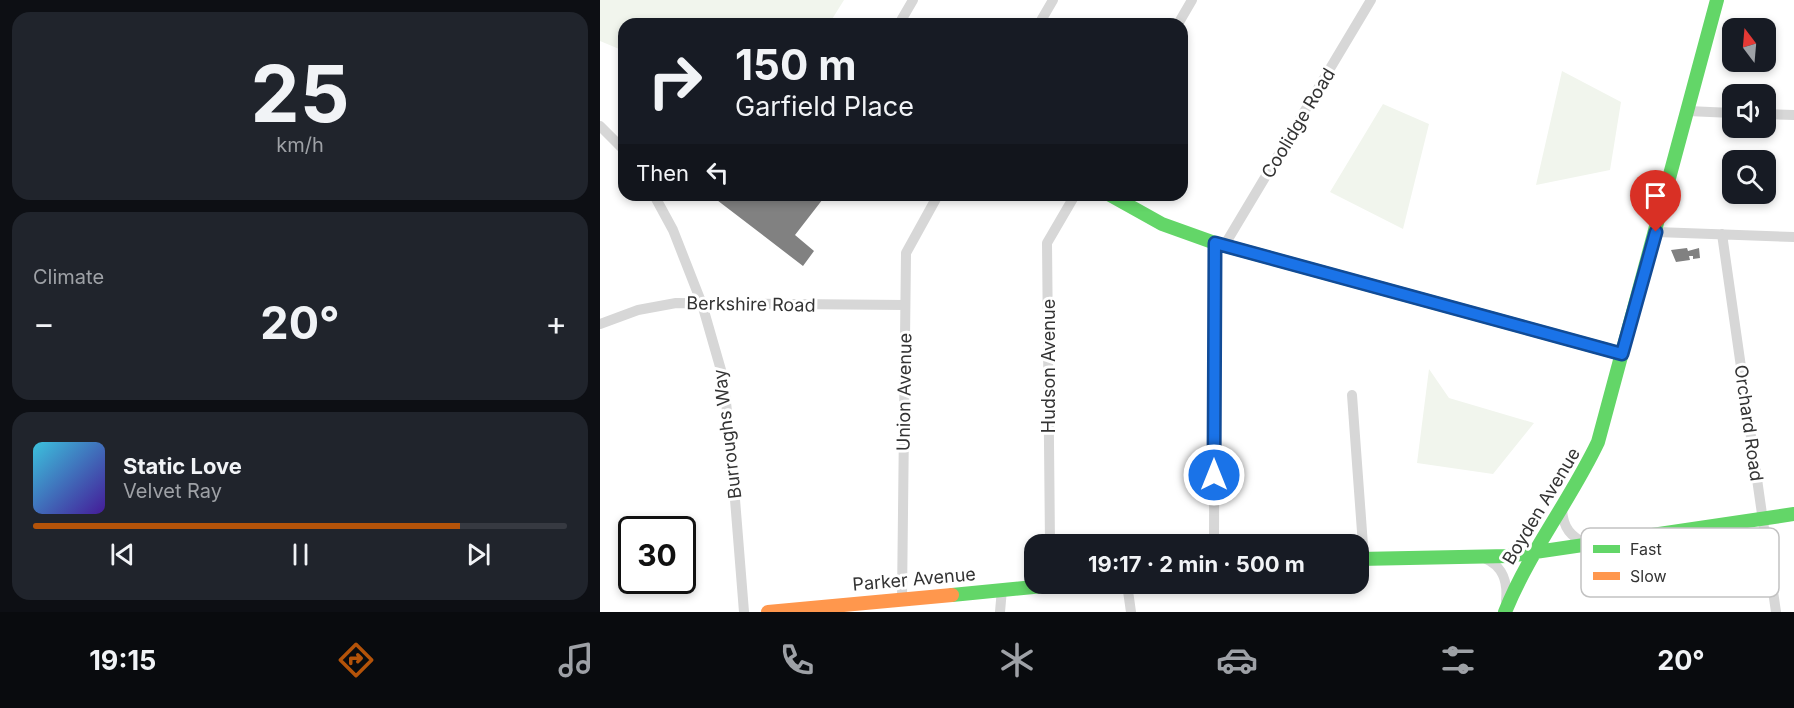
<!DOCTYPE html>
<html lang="en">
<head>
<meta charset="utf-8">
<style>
  body { margin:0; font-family:Inter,sans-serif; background:#20242c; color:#f1f3f6; height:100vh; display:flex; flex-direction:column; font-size:22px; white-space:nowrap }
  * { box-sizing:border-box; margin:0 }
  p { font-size:20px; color:#9ea1a6 }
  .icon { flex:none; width:33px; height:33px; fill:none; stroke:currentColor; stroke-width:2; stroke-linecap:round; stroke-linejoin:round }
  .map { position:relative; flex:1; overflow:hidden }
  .sheet { display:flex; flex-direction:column; gap:12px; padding:12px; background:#0d0f14; width:600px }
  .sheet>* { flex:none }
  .top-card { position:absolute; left:18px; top:18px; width:570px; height:183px; border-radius:18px; box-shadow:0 3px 9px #0003; background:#171b24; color:#f1f3f6; overflow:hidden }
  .needle { width:39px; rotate:344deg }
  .controls { position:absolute; left:1122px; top:18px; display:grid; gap:12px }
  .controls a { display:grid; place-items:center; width:54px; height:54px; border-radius:12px; background:#171b24; box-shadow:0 3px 9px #0003; font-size:30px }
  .speed { position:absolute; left:18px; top:516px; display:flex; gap:12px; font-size:30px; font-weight:700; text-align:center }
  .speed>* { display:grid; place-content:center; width:78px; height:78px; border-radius:50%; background:#171b24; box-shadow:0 3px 9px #0003; line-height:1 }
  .speed .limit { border:3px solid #111; border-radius:9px; background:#fff; color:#111 }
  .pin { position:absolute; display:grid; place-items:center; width:51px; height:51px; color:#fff; margin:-62px -26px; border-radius:50% 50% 50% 0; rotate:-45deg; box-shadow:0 0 6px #0007 }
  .pin .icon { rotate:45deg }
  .me { position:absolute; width:66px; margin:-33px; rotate:0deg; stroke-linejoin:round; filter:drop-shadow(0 0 4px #0008) }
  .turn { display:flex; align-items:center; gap:21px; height:126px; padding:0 18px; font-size:27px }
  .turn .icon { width:78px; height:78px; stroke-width:2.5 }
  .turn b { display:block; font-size:42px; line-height:51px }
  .then { display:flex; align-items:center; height:57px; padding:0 18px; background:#0003; gap:12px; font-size:22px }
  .big { font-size:45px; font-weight:700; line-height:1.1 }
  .sheet .widget { flex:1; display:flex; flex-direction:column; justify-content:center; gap:9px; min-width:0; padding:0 21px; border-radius:18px; background:#20242c }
  .sheet .dial { align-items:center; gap:0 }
  .dial b { font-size:78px; line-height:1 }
  .song { display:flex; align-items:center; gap:18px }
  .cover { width:72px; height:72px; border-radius:9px; background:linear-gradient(135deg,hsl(190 70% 55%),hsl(260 70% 35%)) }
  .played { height:6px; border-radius:3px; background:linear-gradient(90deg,#b45309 80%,#363941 80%) }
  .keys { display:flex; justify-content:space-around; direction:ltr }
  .heat { display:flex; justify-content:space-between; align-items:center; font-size:33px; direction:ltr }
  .trip { position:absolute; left:424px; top:534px; width:345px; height:60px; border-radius:18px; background:#171b24; box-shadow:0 3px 9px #0003; font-weight:700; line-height:60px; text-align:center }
  .dock { display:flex; height:96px; justify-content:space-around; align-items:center; background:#090b0e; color:#9ea1a6 }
  .dock .icon { width:42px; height:42px }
  .dock .current { color:#b45309 }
  .dock b { font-size:27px; color:#f1f3f6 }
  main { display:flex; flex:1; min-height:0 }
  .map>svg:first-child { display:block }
  .green { fill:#f1f5ed }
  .building { fill:#818181 }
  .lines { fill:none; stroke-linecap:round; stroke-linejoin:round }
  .street { stroke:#d7d7d7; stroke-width:10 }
  .fast { stroke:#63d668; stroke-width:14 }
  .slow { stroke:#ff974d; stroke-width:14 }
  .route-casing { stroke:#114b97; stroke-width:15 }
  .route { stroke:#1a73e8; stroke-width:10 }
  .labels { text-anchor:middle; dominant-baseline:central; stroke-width:6; stroke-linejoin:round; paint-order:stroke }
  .street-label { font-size:18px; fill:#333; stroke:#fff }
  .key { fill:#fff; stroke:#c2c2c2; stroke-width:1.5 }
  .key-label { font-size:16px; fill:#333 }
</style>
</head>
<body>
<main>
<section class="sheet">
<div class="widget dial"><b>25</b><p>km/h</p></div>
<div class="widget"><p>Climate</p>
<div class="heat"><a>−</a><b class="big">20°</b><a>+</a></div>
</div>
<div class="widget">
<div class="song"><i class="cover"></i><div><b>Static Love</b><p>Velvet Ray</p></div></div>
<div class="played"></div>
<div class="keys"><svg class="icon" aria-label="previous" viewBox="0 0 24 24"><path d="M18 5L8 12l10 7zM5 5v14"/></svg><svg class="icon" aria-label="pause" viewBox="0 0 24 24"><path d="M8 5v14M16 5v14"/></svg><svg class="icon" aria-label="next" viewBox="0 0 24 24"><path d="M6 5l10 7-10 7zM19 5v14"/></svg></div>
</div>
</section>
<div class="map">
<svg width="1194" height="612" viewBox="0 0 1194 612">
  <rect width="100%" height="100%" fill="#fff"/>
  <!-- green -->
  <path class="green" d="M0,0H244L229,24H24V51L0,41Z
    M962,71L1021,102L1010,170L936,185Z
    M783,104L829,124L803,229L730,192Z
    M829,369L849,398L934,423L893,474L817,463Z"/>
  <!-- building -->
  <path class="building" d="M115,195H142L145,198L147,195H226L195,235L214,251L203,266L113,197Z
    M1087,248L1088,251L1099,248L1100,258L1093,259V256H1089L1090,260L1076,262L1071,250Z"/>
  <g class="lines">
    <!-- street -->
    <path class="street" d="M299,24L313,0
      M439,24L453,0
      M578,24L592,0
      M1088,111L1132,113
      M1166,114L1194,115
      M0,126L24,150
      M54,195L73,230L102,304L123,377L130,437L144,612
      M1056,232L1194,237
      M1122,234L1176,612
      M624,246L771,0
      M0,324L38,310L76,303L305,305
      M752,395L764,559
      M962,509C963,529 971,536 987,545
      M450,544L447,243L475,195
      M614,544L615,243
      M884,558C903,566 908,581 906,601
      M527,584L531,612
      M302,598L306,253L338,195
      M400,612L402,589"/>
    <!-- fast -->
    <path class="fast" d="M510,195L562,224L615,243L1022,354
      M759,559L909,556L1194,514
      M352,595L464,584
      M905,612C929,552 970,501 998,442L1117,0"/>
    <!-- slow -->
    <path class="slow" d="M168,612L352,595"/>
  </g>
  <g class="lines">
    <defs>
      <path id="route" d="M614,475L615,243L1022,354L1056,232"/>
    </defs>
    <!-- route casing -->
    <use href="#route" class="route-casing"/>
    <!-- route -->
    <use href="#route" class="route"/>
  </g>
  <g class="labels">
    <!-- street labels -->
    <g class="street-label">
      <text transform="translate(698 123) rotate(-59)">Coolidge Road</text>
      <text transform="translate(151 304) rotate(1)">Berkshire Road</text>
      <text transform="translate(448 366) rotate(-90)">Hudson Avenue</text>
      <text transform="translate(304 392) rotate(-89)">Union Avenue</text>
      <text transform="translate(1149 423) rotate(82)">Orchard Road</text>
      <text transform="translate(127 434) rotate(-97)">Burroughs Way</text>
      <text transform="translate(941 506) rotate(-59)">Boyden Avenue</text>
      <text transform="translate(314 579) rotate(-5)">Parker Avenue</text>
    </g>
  </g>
  <!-- legend -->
  <rect x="981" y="528" width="198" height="69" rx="9" class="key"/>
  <rect x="993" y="545" width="27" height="8" fill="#63d668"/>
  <rect x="993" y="572" width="27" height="8" fill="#ff974d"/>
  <g class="key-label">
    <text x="1030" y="555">Fast</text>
    <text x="1030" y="582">Slow</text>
  </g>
</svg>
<div class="controls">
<a><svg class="needle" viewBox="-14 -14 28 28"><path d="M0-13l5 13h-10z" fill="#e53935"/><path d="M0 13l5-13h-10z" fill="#9ea1a6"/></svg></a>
<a><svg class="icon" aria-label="sound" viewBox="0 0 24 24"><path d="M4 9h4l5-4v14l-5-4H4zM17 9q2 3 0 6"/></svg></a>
<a><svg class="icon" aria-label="search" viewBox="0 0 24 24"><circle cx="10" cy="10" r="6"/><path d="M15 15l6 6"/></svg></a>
</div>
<div class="speed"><div class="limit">30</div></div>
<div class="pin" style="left:1056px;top:232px;background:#d93025"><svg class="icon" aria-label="arrive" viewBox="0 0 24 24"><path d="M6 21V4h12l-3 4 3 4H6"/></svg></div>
<svg class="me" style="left:614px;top:475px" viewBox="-20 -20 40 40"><circle r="17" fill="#1a73e8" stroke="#fff" stroke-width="3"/><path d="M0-11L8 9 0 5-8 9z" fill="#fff"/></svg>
<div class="trip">19:17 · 2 min · 500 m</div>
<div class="top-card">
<div class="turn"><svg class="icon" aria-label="right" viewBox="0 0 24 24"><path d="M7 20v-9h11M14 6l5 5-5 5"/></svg><div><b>150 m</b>Garfield Place</div></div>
<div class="then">Then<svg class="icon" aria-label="left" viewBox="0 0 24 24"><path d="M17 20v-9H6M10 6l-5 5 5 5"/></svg></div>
</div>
</div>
</main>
<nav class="dock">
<b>19:15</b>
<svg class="icon current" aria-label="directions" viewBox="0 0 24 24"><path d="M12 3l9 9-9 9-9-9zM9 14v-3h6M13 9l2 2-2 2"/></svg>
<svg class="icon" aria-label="music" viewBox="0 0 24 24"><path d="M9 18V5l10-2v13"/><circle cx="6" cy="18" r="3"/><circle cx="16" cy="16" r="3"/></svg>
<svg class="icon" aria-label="phone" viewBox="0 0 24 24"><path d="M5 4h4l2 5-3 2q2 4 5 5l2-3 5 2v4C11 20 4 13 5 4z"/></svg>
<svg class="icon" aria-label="climate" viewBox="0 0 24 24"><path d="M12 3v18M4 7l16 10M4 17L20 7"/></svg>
<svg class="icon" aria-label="car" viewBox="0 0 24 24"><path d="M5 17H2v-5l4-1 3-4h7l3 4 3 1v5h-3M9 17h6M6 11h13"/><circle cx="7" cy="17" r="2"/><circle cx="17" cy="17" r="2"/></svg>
<svg class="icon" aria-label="filters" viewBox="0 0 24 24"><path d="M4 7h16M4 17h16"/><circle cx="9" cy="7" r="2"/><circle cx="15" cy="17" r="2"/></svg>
<b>20°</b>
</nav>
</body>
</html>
